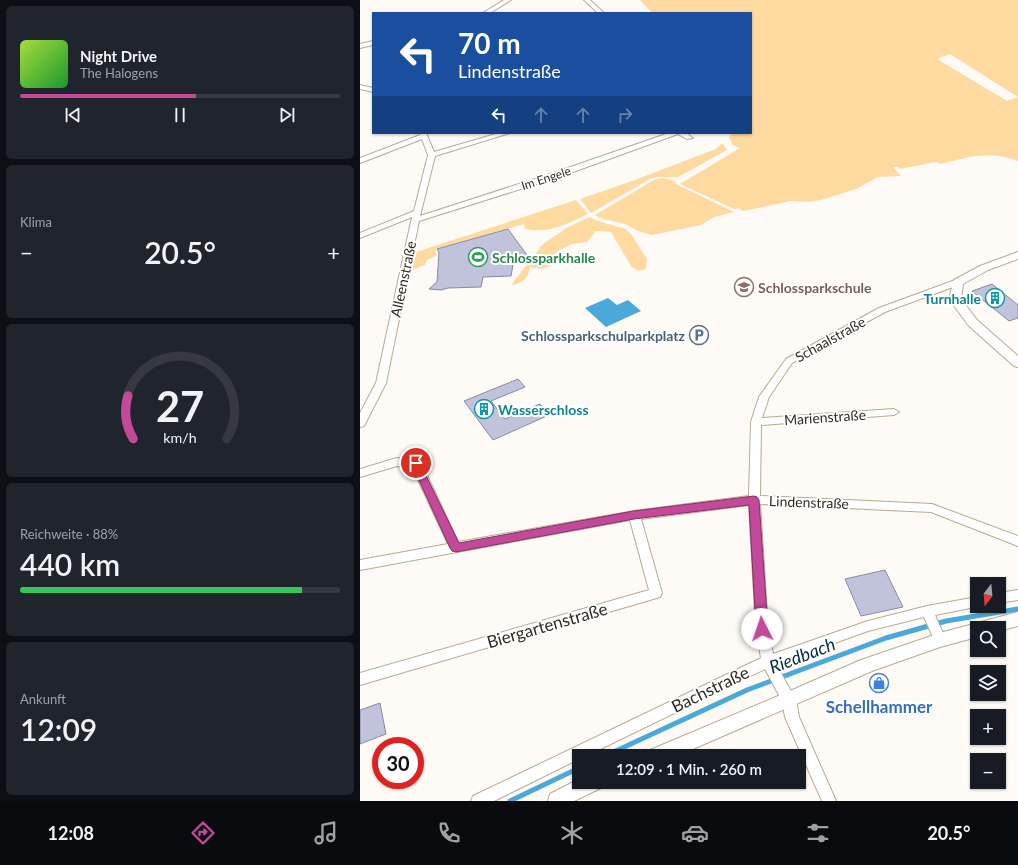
<!DOCTYPE html>
<html lang="de">
<head>
<meta charset="utf-8">
<style>
  body { margin:0; font-family:Lato,sans-serif; background:#20242c; color:#f1f3f6; height:100vh; display:flex; flex-direction:column; font-size:15px; white-space:nowrap }
  * { box-sizing:border-box; margin:0 }
  p { font-size:13px; color:#9ea1a6 }
  .icon { flex:none; width:22px; height:22px; fill:none; stroke:currentColor; stroke-width:2; stroke-linecap:round; stroke-linejoin:round }
  .map { position:relative; flex:1; overflow:hidden }
  .panel { display:flex; flex-direction:column; gap:6px; padding:6px; background:#0d0f14; width:360px }
  .panel>* { flex:none }
  .guide { position:absolute; left:12px; top:12px; width:380px; height:122px; border-radius:0px; box-shadow:0 1px 3px #0004; background:#1a4fa0; color:#fff; overflow:hidden }
  .needle { width:26px; rotate:196deg }
  .fabs { position:absolute; left:610px; top:577px; display:grid; gap:8px }
  .fabs a { display:grid; place-items:center; width:36px; height:36px; border-radius:0px; background:#171b24; box-shadow:0 1px 3px #0004; font-size:20px }
  .speed { position:absolute; left:12px; top:737px; display:flex; gap:8px; font-size:20px; font-weight:700; text-align:center }
  .speed>* { display:grid; place-content:center; width:52px; height:52px; border-radius:50%; background:#171b24; box-shadow:0 1px 3px #0004; line-height:1 }
  .speed .limit { border:6px solid #d22; background:#fff; color:#111 }
  .pin { position:absolute; display:grid; place-items:center; width:34px; height:34px; color:#fff; margin:-17px; border:2px solid #fff; border-radius:50%; box-shadow:0 1px 4px #0007 }
  .me { position:absolute; width:44px; margin:-22px; rotate:356deg; stroke-linejoin:round; filter:drop-shadow(0 0 3px #0008) }
  .turn { display:flex; align-items:center; gap:14px; height:84px; padding:0 20px; font-size:18px }
  .turn .icon { width:52px; height:52px; stroke-width:2.5 }
  .turn b { display:block; font-size:28px; line-height:34px }
  .lanes { display:flex; align-items:center; height:38px; padding:0 20px; background:#0003; justify-content:center; gap:20px; direction:ltr }
  .lanes .off { opacity:.35 }
  .big { font-size:30px; font-weight:600; line-height:1.1 }
  .panel .tile { flex:1; display:flex; flex-direction:column; justify-content:center; gap:6px; min-width:0; padding:0 14px; border-radius:6px; background:#20242c }
  .panel .dial { align-items:center; gap:0 }
  .dial svg { height:104px; overflow:visible; fill:none; stroke:#363941; stroke-width:7; stroke-linecap:round; text-anchor:middle }
  .dial text { fill:#f1f3f6; stroke:none }
  .song { display:flex; align-items:center; gap:12px }
  .cover { width:48px; height:48px; border-radius:6px; background:linear-gradient(135deg,hsl(80 70% 55%),hsl(130 70% 35%)) }
  .played { height:4px; border-radius:2px; background:linear-gradient(90deg,#c4499a 55%,#363941 55%) }
  .keys { display:flex; justify-content:space-around; direction:ltr }
  .heat { display:flex; justify-content:space-between; align-items:center; font-size:22px; direction:ltr }
  .charge { height:6px; border-radius:3px; background:linear-gradient(90deg,#34c759 88%,#363941 0) }
  .trip { position:absolute; left:212px; top:749px; width:234px; height:40px; border-radius:0px; background:#171b24; box-shadow:0 1px 3px #0004; font-weight:600; line-height:40px; text-align:center }
  .tabs { display:flex; height:64px; justify-content:space-around; align-items:center; background:#090b0e; color:#9ea1a6 }
  .tabs .icon { width:28px; height:28px }
  .tabs .selected { color:#c4499a }
  .tabs b { font-size:18px; color:#f1f3f6 }
  main { display:flex; flex:1; min-height:0 }
  .map>svg:first-child { display:block }
  .green { fill:#fedaa0 }
  .water { fill:#4aa9d9 }
  .lines { fill:none; stroke-linecap:round; stroke-linejoin:round }
  .stream { stroke:#4aa9d9; stroke-width:5 }
  .building { fill:#c1c3dd; stroke:#888aa2 }
  .minor-casing { stroke:#b8a992; stroke-width:2 }
  .tertiary-casing { stroke:#b8a992; stroke-width:2 }
  .minor { fill:#fff; fill-rule:evenodd }
  .tertiary { fill:#fff; fill-rule:evenodd }
  .route { fill:#c4499a; stroke:#7f2f64 }
  .labels { text-anchor:middle; dominant-baseline:central; stroke-width:4; stroke-linejoin:round; paint-order:stroke }
  .far-street-label { font-size:12px; fill:#2f2920; stroke:#fff }
  .leisure-label { font-size:14px; font-weight:bold; fill:#27864d; stroke:#fff; text-anchor:start }
  .street-label { font-size:14px; fill:#2f2920; stroke:#fff }
  .education-label { font-size:14px; font-weight:bold; fill:#785e54; stroke:#fff; text-anchor:start }
  .culture-label { font-size:14px; font-weight:bold; fill:#0d838f; stroke:#fff; text-anchor:end }
  .service-label { font-size:14px; font-weight:bold; fill:#4e5e75; stroke:#fff; text-anchor:end }
  .near-street-label { font-size:17px; fill:#2f2920; stroke:#fff }
  .near-shop-label { font-size:17px; font-weight:bold; fill:#366cbe; stroke:#fff }
  .near-water-label { font-size:18px; font-style:italic; fill:#032f42; stroke:#fff }
</style>
</head>
<body>
<main>
<section class="panel">
<div class="tile">
<div class="song"><i class="cover"></i><div><b>Night Drive</b><p>The Halogens</p></div></div>
<div class="played"></div>
<div class="keys"><svg class="icon" aria-label="previous" viewBox="0 0 24 24"><path d="M18 5L8 12l10 7zM5 5v14"/></svg><svg class="icon" aria-label="pause" viewBox="0 0 24 24"><path d="M8 5v14M16 5v14"/></svg><svg class="icon" aria-label="next" viewBox="0 0 24 24"><path d="M6 5l10 7-10 7zM19 5v14"/></svg></div>
</div>
<div class="tile"><p>Klima</p>
<div class="heat"><a>−</a><b class="big">20.5°</b><a>+</a></div>
</div>
<div class="tile dial"><svg viewBox="0 0 100 80">
<path d="M14 69A42 42 0 1 1 86 69"/>
<path d="M14 69A42 42 0 0 1 10 36" stroke="#c4499a"/>
<text x="50" y="56" font-size="32" font-weight="700">27</text>
<text x="50" y="72" font-size="11">km/h</text>
</svg></div>
<div class="tile"><p>Reichweite · 88%</p><b class="big">440 km</b><div class="charge"></div></div>
<div class="tile"><p>Ankunft</p><b class="big">12:09</b></div>
</section>
<div class="map">
<svg width="658" height="801" viewBox="0 0 658 801">
  <rect width="100%" height="100%" fill="#fefbf6"/>
  <!-- green -->
  <path class="green" d="M280,0H658V97L590,54L577,59L647,101L658,97V161C628,150 610,157 581,164L576,162L540,169L538,167H533L541,176L518,177L496,189L461,200L447,202L431,201L383,211L379,208L374,209L320,184L380,148L373,145L369,137L371,133H391V13H292Z
    M362,143L367,150L318,177H297L290,179L231,213L220,199L272,181L356,149Z
    M303,178L314,181L316,184L374,212L354,217L341,225L292,235L278,231L265,224L240,218L235,215L294,180Z
    M216,200L228,214C206,224 190,234 165,229L164,224L76,249V256L67,260L65,265L52,270L56,252Z
    M230,217L235,220L265,229L271,234L287,259L286,269L278,271L271,266L251,232L236,231L227,242L212,244L196,252L197,263L182,269L170,267C169,278 162,284 151,285L183,244L208,227Z"/>
  <!-- water -->
  <path class="water" d="M248,298L257,305L268,300L281,311L246,327L225,308Z"/>
  <g class="lines">
    <!-- stream -->
    <path class="stream" d="M245,756L387,690L526,638L586,621L658,609
      M150,801L219,768"/>
  </g>
  <!-- building -->
  <path class="building" d="M148,229L167,255L154,259L151,276L123,277L121,287L88,288L81,290L69,289L77,282L79,252L77,249Z
    M632,284L658,305V318L649,321L612,291Z
    M158,379L165,387L131,401L145,419L180,404L189,415L133,440L104,401Z
    M525,570L543,607L501,616L485,579Z
    M20,703L26,734L0,744V710Z"/>
  <g class="lines">
    <defs>
      <path id="minor" d="M144,0H151L130,13H123Z
        M224,0H230L244,13H238Z
        M13,41V45L0,48V44Z
        M0,85L13,88V92L0,89Z
        M60,133H66L74,152L139,133H150L75,156L60,216L196,172L309,133H326L333,138L327,139L318,134L202,176L59,221L26,383L4,426L0,427V413L16,383L52,217L0,238V233L54,211L68,155L62,139L0,163V158L60,135Z
        M598,279L602,282L601,284L525,312L432,363L409,397L402,418L534,409L539,412L534,415L401,425L400,496L572,504L658,536V546L571,512L400,504L408,629L413,654L508,621L567,606L617,597V606H620L575,615L586,640L584,644L580,646L576,644L564,617L508,631L416,664L436,700L439,717L476,801H462L425,717L422,701L405,669L226,756H219V759L134,801H111L113,796L401,658L396,629L389,505L281,519L302,593L300,597L0,685V673L289,590L270,520L0,570V560L88,544L52,467L37,466L0,477V469L37,458L60,460L98,542L274,511L389,496L391,422L399,397L426,359L519,308Z
        M658,590V600L639,603V593Z"/>
      <path id="tertiary" d="M658,252V259L628,270L603,284L601,299L617,320L658,356V367L654,366L609,326L589,299L594,280L620,266Z
        M658,612V626L639,631V628H617V637L580,647L512,671L317,756H287L290,750L423,694L501,660L580,633Z
        M219,779V782H243L241,788L214,801H188L190,794Z"/>
    </defs>
    <!-- minor casing -->
    <use href="#minor" class="minor-casing"/>
    <!-- tertiary casing -->
    <use href="#tertiary" class="tertiary-casing"/>
    <!-- minor -->
    <use href="#minor" class="minor"/>
    <!-- tertiary -->
    <use href="#tertiary" class="tertiary"/>
  </g>
  <!-- route -->
  <path class="route" d="M56,460L60,463L99,543L274,511L394,496L397,497L399,500L408,629L406,633L402,634L398,633L396,629L389,505L274,519L96,552L92,551L90,548L51,463Z"/>
  <!-- icons -->
  <defs>
    <symbol id="stadium-ring" viewBox="-11 -11 22 22"><circle r="9.5" fill="#fff" stroke="#2e9e5b" stroke-width="1.5"/><path d="M0-5a6.5 5 0 1 0 0 10a6.5 5 0 1 0 0-10ZM-3.5-1.8h7v3.6h-7Z" fill="#2e9e5b"/></symbol>
    <symbol id="school-ring" viewBox="-11 -11 22 22"><circle r="9.5" fill="#fff" stroke="#8d6e63" stroke-width="1.5"/><path d="M0-5L7-2L0 1L-7-2ZM-4 1L0 2.5L4 1V4Q0 6-4 4Z" fill="#8d6e63"/></symbol>
    <symbol id="building-ring" viewBox="-11 -11 22 22"><circle r="9.5" fill="#fff" stroke="#0f9aa8" stroke-width="1.5"/><path d="M-4-6H4V6H1V3H-1V6H-4ZM-2.5-4.3h1.7v1.8h-1.7ZM.8-4.3h1.7v1.8H.8ZM-2.5-1h1.7V.8h-1.7ZM.8-1h1.7V.8H.8Z" fill="#0f9aa8"/></symbol>
    <symbol id="parking-ring" viewBox="-11 -11 22 22"><circle r="9.5" fill="#fff" stroke="#5c6f8a" stroke-width="1.5"/><path d="M-3.5-5.5H1a3.5 3.5 0 0 1 0 7H-1V5.5H-3.5ZM-1-3.4V-.6H.8a1.4 1.4 0 0 0 0-2.8Z" fill="#5c6f8a"/></symbol>
    <symbol id="shop-ring" viewBox="-11 -11 22 22"><circle r="9.5" fill="#fff" stroke="#3f7fe0" stroke-width="1.5"/><path d="M-5-2.5h2.3a2.7 3.5 0 0 1 5.4 0H5L5.5 6h-11ZM-1.5-2.5h3a1.5 2.3 0 0 0-3 0Z" fill="#3f7fe0"/></symbol>
  </defs>
  <g fill-rule="evenodd">
    <use href="#stadium-ring" x="107" y="246" width="22" height="22"/>
    <use href="#school-ring" x="373" y="276" width="22" height="22"/>
    <use href="#building-ring" x="624" y="287" width="22" height="22"/>
    <use href="#parking-ring" x="328" y="324" width="22" height="22"/>
    <use href="#building-ring" x="113" y="398" width="22" height="22"/>
    <use href="#shop-ring" x="508" y="672" width="22" height="22"/>
  </g>
  <g class="labels">
    <!-- far-street labels -->
    <g class="far-street-label">
      <text transform="translate(186 178) rotate(-18)">Im Engele</text>
    </g>
    <!-- leisure labels -->
    <g class="leisure-label">
      <text x="132" y="257">Schlossparkhalle</text>
    </g>
    <!-- street labels -->
    <g class="street-label">
      <text transform="translate(43 279) rotate(-78)">Alleenstraße</text>
      <text transform="translate(470 339) rotate(-29)">Schaalstraße</text>
      <text transform="translate(465 417) rotate(-4)">Marienstraße</text>
      <text transform="translate(449 502) rotate(2)">Lindenstraße</text>
    </g>
    <!-- education labels -->
    <g class="education-label">
      <text x="398" y="287">Schlossparkschule</text>
    </g>
    <!-- culture labels -->
    <g class="culture-label">
      <text x="621" y="298">Turnhalle</text>
      <text x="138" y="409" text-anchor="start">Wasserschloss</text>
    </g>
    <!-- service labels -->
    <g class="service-label">
      <text x="325" y="335">Schlossparkschulparkplatz</text>
    </g>
    <!-- near-street labels -->
    <g class="near-street-label">
      <text transform="translate(187 625) rotate(-16)">Biergartenstraße</text>
      <text transform="translate(350 689) rotate(-26)">Bachstraße</text>
    </g>
    <!-- near-shop labels -->
    <g class="near-shop-label">
      <text x="519" y="706">Schellhammer</text>
    </g>
    <!-- near-water labels -->
    <g class="near-water-label">
      <text transform="translate(442 655) rotate(-21)">Riedbach</text>
    </g>
  </g>
</svg>
<div class="fabs">
<a><svg class="needle" viewBox="-14 -14 28 28"><path d="M0-13l5 13h-10z" fill="#e53935"/><path d="M0 13l5-13h-10z" fill="#9ea1a6"/></svg></a>
<a><svg class="icon" aria-label="search" viewBox="0 0 24 24"><circle cx="10" cy="10" r="6"/><path d="M15 15l6 6"/></svg></a>
<a><svg class="icon" aria-label="layers" viewBox="0 0 24 24"><path d="M12 4l9 5-9 5-9-5zM3 14l9 5 9-5"/></svg></a>
<a>+</a>
<a>−</a>
</div>
<div class="speed"><div class="limit">30</div></div>
<div class="pin" style="left:56px;top:463px;background:#d93025"><svg class="icon" aria-label="arrive" viewBox="0 0 24 24"><path d="M6 21V4h12l-3 4 3 4H6"/></svg></div>
<svg class="me" style="left:402px;top:629px" viewBox="-20 -20 40 40"><circle r="19" fill="#fff"/><path d="M0-13L10 11 0 6-10 11z" fill="#c4499a"/></svg>
<div class="trip">12:09 · 1 Min. · 260 m</div>
<div class="guide">
<div class="turn"><svg class="icon" aria-label="left" viewBox="0 0 24 24"><path d="M17 20v-9H6M10 6l-5 5 5 5"/></svg><div><b>70 m</b>Lindenstraße</div></div>
<div class="lanes"><svg class="icon" aria-label="left" viewBox="0 0 24 24"><path d="M17 20v-9H6M10 6l-5 5 5 5"/></svg><svg class="icon off" aria-label="ahead" viewBox="0 0 24 24"><path d="M12 20V5M6 11l6-6 6 6"/></svg><svg class="icon off" aria-label="ahead" viewBox="0 0 24 24"><path d="M12 20V5M6 11l6-6 6 6"/></svg><svg class="icon off" aria-label="right" viewBox="0 0 24 24"><path d="M7 20v-9h11M14 6l5 5-5 5"/></svg></div>
</div>
</div>
</main>
<nav class="tabs">
<b>12:08</b>
<svg class="icon selected" aria-label="directions" viewBox="0 0 24 24"><path d="M12 3l9 9-9 9-9-9zM9 14v-3h6M13 9l2 2-2 2"/></svg>
<svg class="icon" aria-label="music" viewBox="0 0 24 24"><path d="M9 18V5l10-2v13"/><circle cx="6" cy="18" r="3"/><circle cx="16" cy="16" r="3"/></svg>
<svg class="icon" aria-label="phone" viewBox="0 0 24 24"><path d="M5 4h4l2 5-3 2q2 4 5 5l2-3 5 2v4C11 20 4 13 5 4z"/></svg>
<svg class="icon" aria-label="climate" viewBox="0 0 24 24"><path d="M12 3v18M4 7l16 10M4 17L20 7"/></svg>
<svg class="icon" aria-label="car" viewBox="0 0 24 24"><path d="M5 17H2v-5l4-1 3-4h7l3 4 3 1v5h-3M9 17h6M6 11h13"/><circle cx="7" cy="17" r="2"/><circle cx="17" cy="17" r="2"/></svg>
<svg class="icon" aria-label="filters" viewBox="0 0 24 24"><path d="M4 7h16M4 17h16"/><circle cx="9" cy="7" r="2"/><circle cx="15" cy="17" r="2"/></svg>
<b>20.5°</b>
</nav>
</body>
</html>
